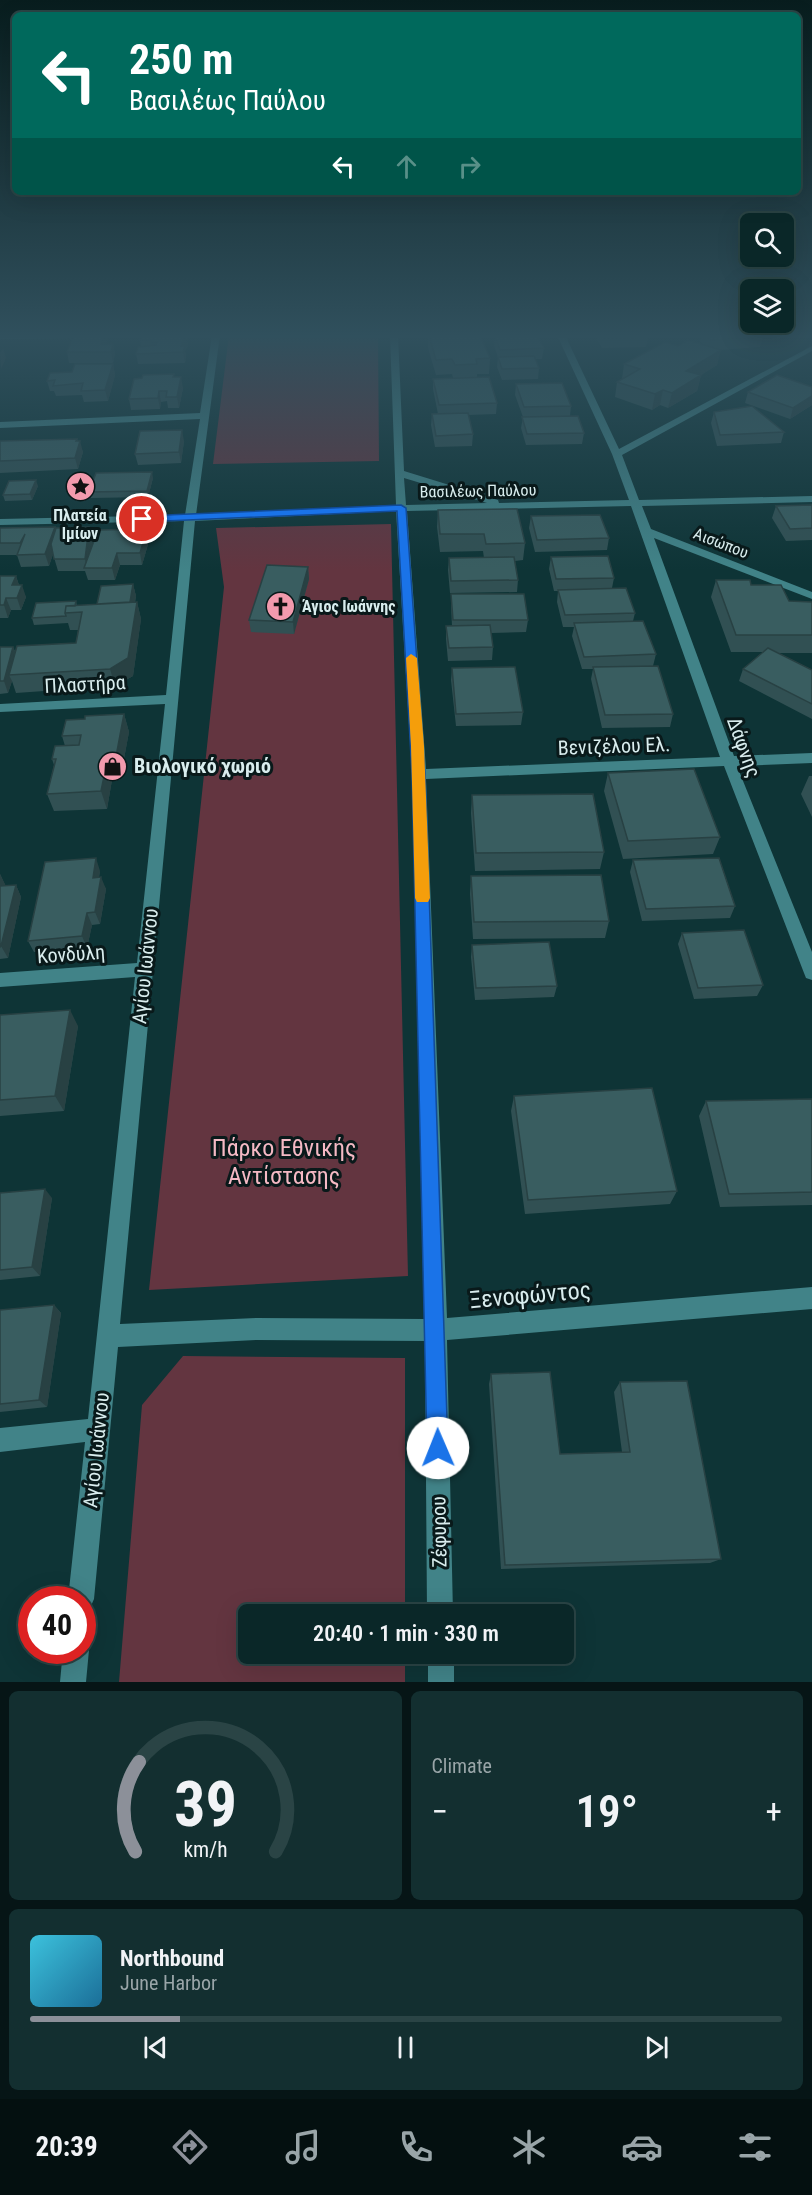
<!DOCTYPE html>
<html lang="en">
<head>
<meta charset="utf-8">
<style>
  body { margin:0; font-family:"Roboto Condensed",sans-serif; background:#132f30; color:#f1f3f6; height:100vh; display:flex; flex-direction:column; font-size:22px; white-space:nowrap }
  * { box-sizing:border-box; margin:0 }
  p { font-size:20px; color:#99a5a8 }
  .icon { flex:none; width:33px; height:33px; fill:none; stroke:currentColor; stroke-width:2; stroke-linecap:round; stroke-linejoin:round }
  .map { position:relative; height:1682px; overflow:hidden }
  .drawer { display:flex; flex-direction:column; gap:9px; padding:9px; background:#061516; flex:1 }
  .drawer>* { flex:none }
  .top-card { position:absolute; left:12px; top:12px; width:789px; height:183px; border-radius:9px; box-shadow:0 6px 24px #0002,0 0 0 2px #2a4445; background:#00695c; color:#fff; overflow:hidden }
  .tools { position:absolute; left:740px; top:213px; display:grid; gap:12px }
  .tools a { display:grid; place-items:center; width:54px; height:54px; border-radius:9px; background:#0a2728; box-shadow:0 6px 24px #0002,0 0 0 2px #2a4445; font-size:30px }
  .speed { position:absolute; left:18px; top:1586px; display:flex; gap:12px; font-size:30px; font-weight:700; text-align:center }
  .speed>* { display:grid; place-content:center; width:78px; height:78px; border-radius:50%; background:#0a2728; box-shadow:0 6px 24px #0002,0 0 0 2px #2a4445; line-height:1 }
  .speed .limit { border:9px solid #d22; background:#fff; color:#111 }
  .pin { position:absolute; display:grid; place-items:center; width:51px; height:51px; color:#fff; margin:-26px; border:3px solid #fff; border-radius:50%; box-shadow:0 2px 6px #0007 }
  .me { position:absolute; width:66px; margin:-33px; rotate:359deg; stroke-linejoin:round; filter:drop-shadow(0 0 4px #0008) }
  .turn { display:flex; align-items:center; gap:21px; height:126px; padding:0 18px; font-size:27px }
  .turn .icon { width:78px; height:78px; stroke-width:2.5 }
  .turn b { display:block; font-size:42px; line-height:51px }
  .lanes { display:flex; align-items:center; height:57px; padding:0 18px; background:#0003; justify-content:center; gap:30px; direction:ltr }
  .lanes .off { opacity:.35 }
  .big { font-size:45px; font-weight:600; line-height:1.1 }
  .drawer .tile { flex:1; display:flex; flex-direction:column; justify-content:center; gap:9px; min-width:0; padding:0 21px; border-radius:9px; background:#132f30 }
  .drawer .dial { align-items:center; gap:0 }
  .dial svg { height:156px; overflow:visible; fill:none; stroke:#2a4445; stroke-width:7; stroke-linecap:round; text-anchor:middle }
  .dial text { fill:#f1f3f6; stroke:none }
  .song { display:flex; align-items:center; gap:18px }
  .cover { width:72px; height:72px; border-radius:9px; background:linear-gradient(135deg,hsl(190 70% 55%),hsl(200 70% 35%)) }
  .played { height:6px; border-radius:3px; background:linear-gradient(90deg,#8c9099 20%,#2a4445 20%) }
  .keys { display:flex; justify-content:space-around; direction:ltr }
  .heat { display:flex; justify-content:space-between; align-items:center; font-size:33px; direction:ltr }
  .drawer .tiles { flex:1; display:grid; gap:9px; grid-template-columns:1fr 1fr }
  .tile:last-child { grid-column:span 2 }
  .trip { position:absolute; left:238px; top:1604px; width:336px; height:60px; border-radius:9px; background:#0a2728; box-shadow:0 6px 24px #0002,0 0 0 2px #2a4445; font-weight:600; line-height:60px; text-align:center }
  .tab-bar { display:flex; height:96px; justify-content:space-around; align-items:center; background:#041010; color:#99a5a8 }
  .tab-bar .icon { width:42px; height:42px }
  .tab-bar .current { color:#8c9099 }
  .tab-bar b { font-size:27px; color:#f1f3f6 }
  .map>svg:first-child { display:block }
  .green { fill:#633540 }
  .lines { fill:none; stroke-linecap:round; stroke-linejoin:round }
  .minor { fill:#418388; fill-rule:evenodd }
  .wall { fill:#315053 }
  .shaded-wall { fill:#284143 }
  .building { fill:#395d60; stroke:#284143; stroke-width:1.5 }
  .route { fill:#1a73e8; stroke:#114b97; stroke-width:1.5 }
  .slow { fill:#f59e0b }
  .labels { text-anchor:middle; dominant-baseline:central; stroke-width:6; stroke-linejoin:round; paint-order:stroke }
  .far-street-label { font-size:16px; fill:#d9edee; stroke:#09191a }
  .far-poi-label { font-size:16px; font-weight:bold; fill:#d9edee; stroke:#09191a }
  .street-label { font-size:20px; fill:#d9edee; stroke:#09191a }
  .poi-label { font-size:20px; font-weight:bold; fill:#d9edee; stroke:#09191a; text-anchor:start }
  .near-park-label { font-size:24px; fill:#f5b9c4; stroke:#09191a }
  .near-street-label { font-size:24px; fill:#d9edee; stroke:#09191a }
</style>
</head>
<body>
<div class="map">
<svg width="812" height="1682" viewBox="0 0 812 1682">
  <rect width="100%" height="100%" fill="#0e3436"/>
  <!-- green -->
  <path class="green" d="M229,335H378L379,461L213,464Z
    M391,524L408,1276L149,1290L224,587L216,528Z
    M183,1356L405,1358V1614H249V1653H405V1682H119L142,1405Z"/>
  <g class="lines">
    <!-- minor -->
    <path class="minor" d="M0,335H198L194,337L0,339Z
      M212,335H220L196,515L396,505L390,335H398L404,471L498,500L499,503L629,500L612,454L557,335H565L619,449L812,346V351L622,455L639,500L812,496V502L642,506L651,529L812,592V599L654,538L734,756L812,753V763L737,766L812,952V980L806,978L804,973L724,766L426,779L447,1318L812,1287V1309L447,1340L453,1614H427L425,1341L256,1340L118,1347L94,1599L90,1608L82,1611V1599H68L85,1442L0,1452V1428L88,1419L135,977L0,987V973L137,963L165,704L0,712V704L166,695L184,521L0,525V519L185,515L200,419L0,428V422L200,413ZM404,478L487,503L406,505ZM631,506L720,757L426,769L407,511ZM396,511L412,774L425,1319L256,1318L120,1324L195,521Z
      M82,1639L89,1650L86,1682H60L63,1650H82Z
      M428,1653H454V1682H428Z"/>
  </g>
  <!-- wall -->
  <path class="wall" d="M186,335L188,345L185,351L186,356L185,363L138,364L136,354L141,346L140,340Z
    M428,335L490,358L489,374H477V377L497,403L496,414L468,415L473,434L472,446L435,447L431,425L432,414H438L433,389V379L453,378L452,374L436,375L428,348Z
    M598,335H646L648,337L646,347L602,348L597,339Z
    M702,335H761L763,337L760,347L720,350L717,365L701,375L697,391L668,408L660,405L652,410L615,397L617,382L622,379L624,364L678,346L704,345L700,341Z
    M495,336L544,348L542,359H535L539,368L538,379L502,380L497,367L498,357L494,346Z
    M107,341L106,344H113L115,354L113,363H69L67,352Z
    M113,364L115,375L108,401L84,402L82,395L56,396L54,391H50L47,381L72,372Z
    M174,374V377L183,388L179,408H168L167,401L161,402L160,409L131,410L129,399L142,378Z
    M516,384L571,406L570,416L584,433L582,444L526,445L521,428L523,417L515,395Z
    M812,387V405L790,419L745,403L748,392Z
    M714,412L784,432L781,443L717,446L711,423Z
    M77,439L83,452L78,469L0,473V441Z
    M184,441L181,463L138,465L135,454Z
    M153,478L148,497L91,498L89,492Z
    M38,486L32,500L5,501L3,495Z
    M812,505V540L786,541L772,518L776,506Z
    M438,510L525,543L523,560L515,561L518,580L517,592L450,593L448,570L449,558H484L483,551L440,552L437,527Z
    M531,516L609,538L607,550L535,552L529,528Z
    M55,527L56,530L93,539L91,550L147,529L149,541L142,565H120L115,580H88L85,571H58L53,554L49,566L21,567L17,555H0V528Z
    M551,557L614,578L612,588L635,613L633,621L656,654L653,666L673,714L670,727L602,728L591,679L593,669H582L572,636L574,627H563L557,602L558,591H554L549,569Z
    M308,567L309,579L294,634L251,632L249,620Z
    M0,576H16L19,585L26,597L21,610H11L8,618H0Z
    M716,580L789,601L812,602V653H777L812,670V719L739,681L743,669L763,652H731L711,597Z
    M133,584L136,596L135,602H137L141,619L133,676L115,686L16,693L12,681L8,693L0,694V647H13L16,653L76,643L78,630H70L68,623L34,625L32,618L76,601L77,606L97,604Z
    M451,594L528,620L526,632L491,633L493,647L492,660L448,661L446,639V626H452L451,606Z
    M452,668L523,712L521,725L456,726L451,680Z
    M124,714L129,732L120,780H112L107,809L54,811L47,794L54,765L52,759L65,746L62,736L85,719Z
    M608,773L720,837L713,854L623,859L604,791Z
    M809,776H812V817L801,794Z
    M472,795L604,852L600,869L475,871L471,813Z
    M633,860L735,906L730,918L642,921L630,872Z
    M100,871L99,877L106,889L100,924L92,925L87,948L34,952L28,941Z
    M0,874L5,885H16L21,897L8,958L0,959Z
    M471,876L609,921L605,938L473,939L470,894Z
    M682,933L763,985L757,996L694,999L678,944Z
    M472,945L557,986L554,997L475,1000L471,957Z
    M0,1015L78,1026L64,1111L0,1116Z
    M514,1096L677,1191L670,1204L525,1214L511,1111Z
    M812,1099V1205L720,1207L699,1116L706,1101Z
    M0,1193L52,1198L40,1276L0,1280Z
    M54,1305L61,1313L47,1407L0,1412V1310Z
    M491,1374L560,1454L622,1452L614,1392L620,1382L721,1559L710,1563L501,1569L489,1384Z"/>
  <!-- shaded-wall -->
  <path class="shaded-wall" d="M104,335H106L107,341L104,352L101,344Z
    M186,335L188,345L185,351L186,356L185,363L183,352L181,346Z
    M113,344L115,354L113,363L111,352Z
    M3,348L6,358L1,369L0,353Z
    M721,350L717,365L683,386L686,371Z
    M113,364L115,375L108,401L105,390Z
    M701,375L697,391L668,408L672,393Z
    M181,377L183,388L179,408L177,397Z
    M663,390L660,405L652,410L655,394Z
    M159,391L161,402L160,409L158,398Z
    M812,396V405L790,419L793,408Z
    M182,430L184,441L181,463L179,452Z
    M77,439L79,446L80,441L83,452L78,469L75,458Z
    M152,472L153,478L148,497L147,491Z
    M36,480L38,486L32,500L30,494Z
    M55,527L58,539L49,566L45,554Z
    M89,527L93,539L88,568H87L85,559Z
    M147,529L149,541L142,565L140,553Z
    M117,553L120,565L115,580L112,568Z
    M308,567L309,579L294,634L293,622Z
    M16,576L20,588L12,585Z
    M133,584L136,596L132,620L129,608Z
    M22,585L26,597L21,610L17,598Z
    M6,598L11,610L8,618L4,605Z
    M137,602L141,619L133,676L115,686L110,669Z
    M13,647L18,659L9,675L12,681L8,693L4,681Z
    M124,714L129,732L120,780L115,762Z
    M107,762L112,780L107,809L101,791Z
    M96,858L100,871L97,890L93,878Z
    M0,874L6,886L0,894Z
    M101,877L106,889L100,924L95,912Z
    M16,885L21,897L8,958L1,946Z
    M87,913L92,925L87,948L82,936Z
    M70,1010L78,1026L64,1111L55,1096Z
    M45,1189L52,1198L40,1276L32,1267Z
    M54,1305L61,1313L47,1407L39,1400Z"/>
  <!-- building -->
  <path class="building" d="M79,335H104L101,344H113L111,352H67L73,336H79Z
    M186,335L181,346H185L183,352L136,354L138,347L156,345L157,342L140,340L141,336Z
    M429,335H480L490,358L476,359L477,364L455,365L452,359L436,360Z
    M537,335L544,348L500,350L495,336Z
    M602,335H646L648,337L603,338Z
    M706,335H761L763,337L711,340Z
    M688,340L721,350L686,371L701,375L672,393L663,390L655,394L617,382L640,369L624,364L665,342L678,346Z
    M534,356L539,368L502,369L498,357Z
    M75,364H113L105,390L81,391L83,383L53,386L55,380L47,381L50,373L72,372Z
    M174,374L173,377H181L177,397H166L167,391H159L158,398L129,399L134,379L142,378L143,375Z
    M777,375L812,387V396L793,408L748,392Z
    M489,377L497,403L439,405L433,379Z
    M562,383L571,406L524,407L516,384Z
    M752,406L784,432L720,435L714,412Z
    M468,413L473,434L436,436L432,414Z
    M578,416L584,433L527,434L522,417Z
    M182,430L179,452L135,454L140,431Z
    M77,439L76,441H80L75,458L0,461V441Z
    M152,472L147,491L89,492L96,473Z
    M36,480L30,494L3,495L9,481Z
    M812,505V528L790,529L776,506Z
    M517,509L525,543L486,544L484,534H440L438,510Z
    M600,515L609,538L537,540L531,516Z
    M55,527L45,554L17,555L25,534L20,543H0V528Z
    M89,527L85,559H54L51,544L56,528Z
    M147,529L140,553H117L112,568H84L98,530Z
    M608,556L614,578L556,579L551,557Z
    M514,557L518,580L451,581L449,558Z
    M267,565L308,567L293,622L249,620Z
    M0,576H16L12,585H22L17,598H6L4,605H0Z
    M716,580H750L751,585H781L789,601L812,602V635H736Z
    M133,584L130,602L97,604L101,586Z
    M626,588L635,613L565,615L558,590Z
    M451,594H524L528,620H453Z
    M76,601L75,606H66L65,613L66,616L32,618L36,603Z
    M137,602L128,658L110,669L9,675L17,646L76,643L82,612L65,613L66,606Z
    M643,621L656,654L584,657L574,623Z
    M490,625L493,647L449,648L446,626Z
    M0,647H13L4,681H0Z
    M768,648L812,670V704L743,669Z
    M658,666L673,714L605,715L593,667Z
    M515,667L523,712L456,714L452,668Z
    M124,714L115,762H107L101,791L47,794L56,759H52L55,746L79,745L81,735L62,736L66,720L85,719V716Z
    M694,769L720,837L628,841L608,773Z
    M593,794L604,852L476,853L472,795Z
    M96,858L93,878L101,877L95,912L87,913L82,936L28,941L45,862Z
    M719,858L735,906L646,909L633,860Z
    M601,875L609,921L474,922L471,876Z
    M16,885L1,946L0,947V886Z
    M744,930L763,985L698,988L682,933Z
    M549,942L557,986L476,988L472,945Z
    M70,1010L55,1096L0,1100V1015Z
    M652,1088L677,1191L528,1200L514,1096Z
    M812,1099V1192L729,1194L706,1101Z
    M45,1189L32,1267L0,1270V1193Z
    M54,1305L39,1400L0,1404V1310Z
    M550,1372L560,1454L630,1452L620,1382L687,1381L721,1559L505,1565L491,1374Z"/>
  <!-- sky -->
  <linearGradient id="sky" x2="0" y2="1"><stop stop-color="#081d1e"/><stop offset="0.59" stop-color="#30505d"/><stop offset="1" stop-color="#30505d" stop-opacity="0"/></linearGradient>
  <rect width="812" height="570" fill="url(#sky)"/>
  <!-- route -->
  <path class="route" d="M401,505L406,508L425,774L448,1448L445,1456L438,1459L430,1456L427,1448L412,774L397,511L142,522L138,519L142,516Z"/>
  <!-- slow -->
  <path class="slow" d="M411,654L417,658L424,746L430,898L428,902H417L415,898L411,746L406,658Z"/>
  <!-- icons -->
  <defs>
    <symbol id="sight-disc" viewBox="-11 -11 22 22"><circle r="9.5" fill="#f29aad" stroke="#09191a"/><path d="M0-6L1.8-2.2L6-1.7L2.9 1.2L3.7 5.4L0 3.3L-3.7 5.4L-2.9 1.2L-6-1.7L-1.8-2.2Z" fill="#111"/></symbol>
    <symbol id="church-disc" viewBox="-11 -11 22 22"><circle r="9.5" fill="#f29aad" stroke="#09191a"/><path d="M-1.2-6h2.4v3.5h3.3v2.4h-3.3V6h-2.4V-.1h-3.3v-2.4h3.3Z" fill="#111"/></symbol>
    <symbol id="shop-disc" viewBox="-11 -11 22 22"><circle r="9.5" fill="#f29aad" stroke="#09191a"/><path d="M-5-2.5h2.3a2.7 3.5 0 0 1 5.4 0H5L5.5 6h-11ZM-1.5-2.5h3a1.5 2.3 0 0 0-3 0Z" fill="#111"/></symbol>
  </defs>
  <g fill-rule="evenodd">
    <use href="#sight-disc" x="64" y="470" width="33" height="33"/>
    <use href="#church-disc" x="264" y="590" width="33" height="33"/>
    <use href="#shop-disc" x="96" y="750" width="33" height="33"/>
  </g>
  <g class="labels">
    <!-- far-street labels -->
    <g class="far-street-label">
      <text transform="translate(478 491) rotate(-1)">Βασιλέως Παύλου</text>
      <text transform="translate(721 543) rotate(21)">Αισώπου</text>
    </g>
    <!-- far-poi labels -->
    <g class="far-poi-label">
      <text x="80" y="515">Πλατεία<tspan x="80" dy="18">Ιμίων</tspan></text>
      <text x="302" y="606" text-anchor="start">Άγιος Ιωάννης</text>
    </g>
    <!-- street labels -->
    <g class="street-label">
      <text transform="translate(85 684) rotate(-3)">Πλαστήρα</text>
      <text transform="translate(614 746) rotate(-2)">Βενιζέλου Ελ.</text>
      <text transform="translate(744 747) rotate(70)">Δάφνης</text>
      <text transform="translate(71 954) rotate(-4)">Κονδύλη</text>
      <text transform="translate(145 966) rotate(-84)">Αγίου Ιωάννου</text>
      <text transform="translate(96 1450) rotate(-84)">Αγίου Ιωάννου</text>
      <text transform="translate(439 1532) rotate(-91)">Ζέφυρου</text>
    </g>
    <!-- poi labels -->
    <g class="poi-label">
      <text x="134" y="766">Βιολογικό χωριό</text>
    </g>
    <!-- near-park labels -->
    <g class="near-park-label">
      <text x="284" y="1148">Πάρκο Εθνικής<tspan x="284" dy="28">Αντίστασης</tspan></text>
    </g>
    <!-- near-street labels -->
    <g class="near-street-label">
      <text transform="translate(530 1295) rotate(-5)">Ξενοφώντος</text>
    </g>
  </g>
</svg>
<div class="tools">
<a><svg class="icon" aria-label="search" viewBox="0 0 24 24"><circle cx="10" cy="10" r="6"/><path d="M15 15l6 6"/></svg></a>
<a><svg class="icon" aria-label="layers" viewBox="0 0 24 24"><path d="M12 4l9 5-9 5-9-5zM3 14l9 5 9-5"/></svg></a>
</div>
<div class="speed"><div class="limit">40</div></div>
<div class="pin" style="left:142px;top:519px;background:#d93025"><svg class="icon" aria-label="arrive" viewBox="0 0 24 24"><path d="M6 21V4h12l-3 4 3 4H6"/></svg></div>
<svg class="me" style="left:438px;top:1448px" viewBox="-20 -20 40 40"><circle r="19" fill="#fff"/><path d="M0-13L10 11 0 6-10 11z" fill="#1a73e8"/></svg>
<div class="trip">20:40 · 1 min · 330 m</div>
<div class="top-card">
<div class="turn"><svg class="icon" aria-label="left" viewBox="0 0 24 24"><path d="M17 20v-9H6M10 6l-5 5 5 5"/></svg><div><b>250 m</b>Βασιλέως Παύλου</div></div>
<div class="lanes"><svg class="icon" aria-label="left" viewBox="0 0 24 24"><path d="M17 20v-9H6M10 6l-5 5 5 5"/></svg><svg class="icon off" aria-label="ahead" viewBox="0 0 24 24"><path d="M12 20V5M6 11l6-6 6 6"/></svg><svg class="icon off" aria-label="right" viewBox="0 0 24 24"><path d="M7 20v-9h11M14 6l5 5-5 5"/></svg></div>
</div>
</div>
<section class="drawer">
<div class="tiles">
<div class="tile dial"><svg viewBox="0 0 100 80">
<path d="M14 69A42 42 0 1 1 86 69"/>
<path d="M14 69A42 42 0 0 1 16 23" stroke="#8c9099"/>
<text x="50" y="56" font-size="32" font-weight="700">39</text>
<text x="50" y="72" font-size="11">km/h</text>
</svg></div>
<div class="tile"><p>Climate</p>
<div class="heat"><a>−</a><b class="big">19°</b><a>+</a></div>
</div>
<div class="tile">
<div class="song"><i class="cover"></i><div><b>Northbound</b><p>June Harbor</p></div></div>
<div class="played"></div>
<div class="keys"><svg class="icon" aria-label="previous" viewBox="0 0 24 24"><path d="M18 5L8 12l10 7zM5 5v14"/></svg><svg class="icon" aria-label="pause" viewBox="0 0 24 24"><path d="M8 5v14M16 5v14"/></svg><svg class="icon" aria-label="next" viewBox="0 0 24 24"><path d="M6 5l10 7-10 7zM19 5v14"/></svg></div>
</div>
</div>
</section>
<nav class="tab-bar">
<b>20:39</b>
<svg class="icon current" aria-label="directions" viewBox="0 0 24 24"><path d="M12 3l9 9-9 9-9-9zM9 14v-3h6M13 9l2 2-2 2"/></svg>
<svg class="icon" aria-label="music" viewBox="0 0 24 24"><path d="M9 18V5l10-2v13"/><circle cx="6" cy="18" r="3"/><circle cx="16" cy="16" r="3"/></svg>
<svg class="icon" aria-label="phone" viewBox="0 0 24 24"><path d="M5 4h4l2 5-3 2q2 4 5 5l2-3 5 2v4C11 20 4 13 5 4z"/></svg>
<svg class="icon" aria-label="climate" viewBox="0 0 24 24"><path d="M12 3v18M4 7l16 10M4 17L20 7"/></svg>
<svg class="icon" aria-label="car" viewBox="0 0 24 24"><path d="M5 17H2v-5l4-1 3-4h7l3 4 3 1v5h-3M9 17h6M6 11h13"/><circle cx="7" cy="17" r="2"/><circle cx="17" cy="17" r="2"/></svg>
<svg class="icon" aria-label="filters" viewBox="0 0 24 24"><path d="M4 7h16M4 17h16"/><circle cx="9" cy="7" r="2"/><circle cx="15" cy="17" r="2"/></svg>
</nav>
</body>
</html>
